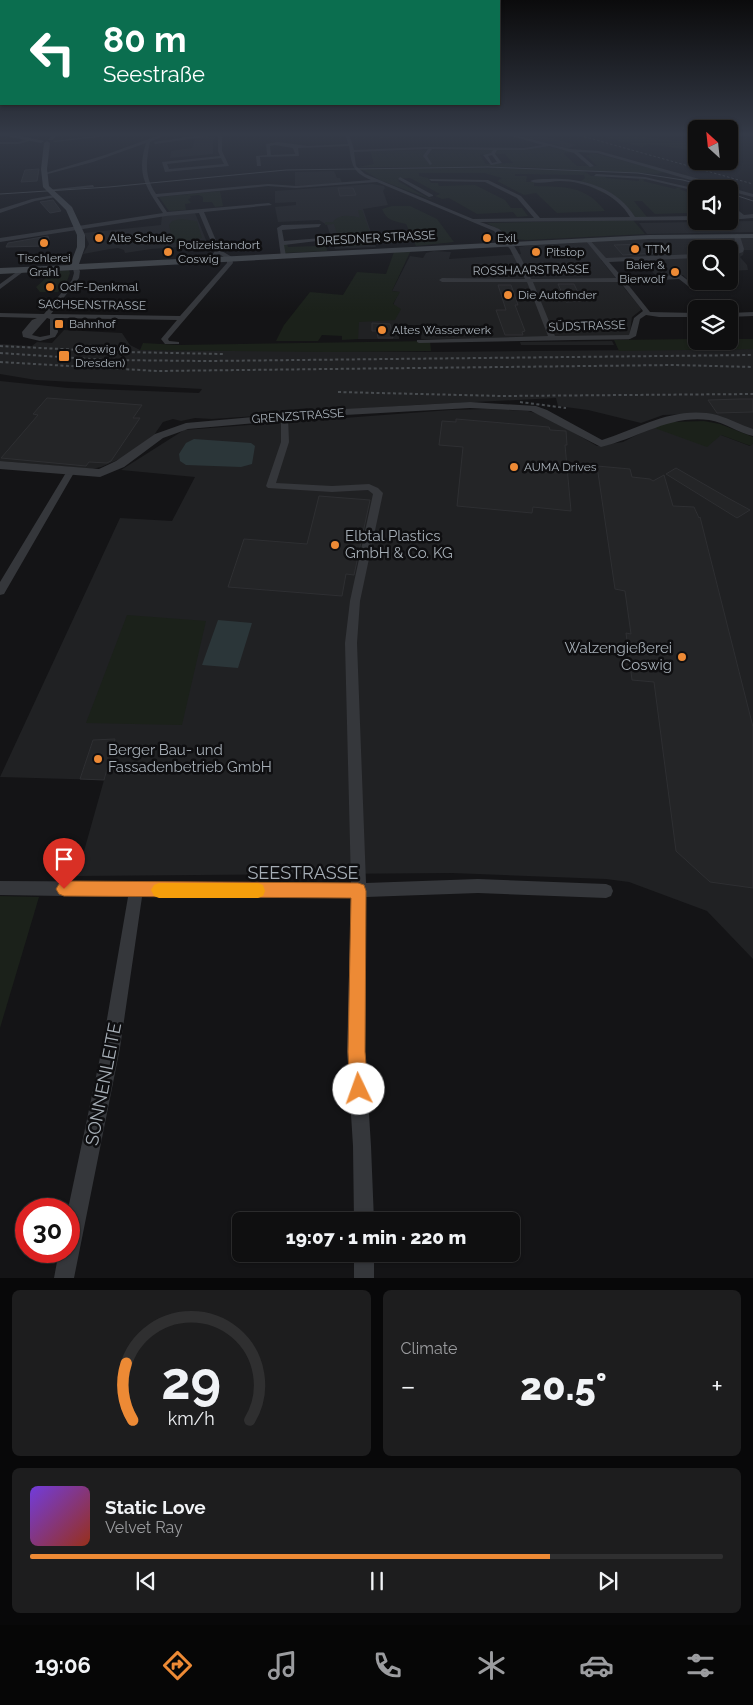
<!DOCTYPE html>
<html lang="en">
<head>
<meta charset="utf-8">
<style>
  body { margin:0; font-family:Raleway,sans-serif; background:#1d1d1e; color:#f1f3f6; height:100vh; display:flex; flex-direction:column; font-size:19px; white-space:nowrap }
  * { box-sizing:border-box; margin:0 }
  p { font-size:16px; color:#9b9c9f }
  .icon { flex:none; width:28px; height:28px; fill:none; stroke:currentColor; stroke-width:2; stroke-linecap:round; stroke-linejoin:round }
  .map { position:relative; height:1278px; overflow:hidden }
  .side { display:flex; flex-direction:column; gap:12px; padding:12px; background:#080809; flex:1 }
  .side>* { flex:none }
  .banner { position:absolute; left:0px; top:0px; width:500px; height:105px; box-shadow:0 1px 4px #0004,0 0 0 1px #2f2f30; background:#0b6e4f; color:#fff; overflow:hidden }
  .needle { width:32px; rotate:333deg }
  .tools { position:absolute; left:688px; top:120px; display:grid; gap:10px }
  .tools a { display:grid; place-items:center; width:50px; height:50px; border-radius:8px; background:#0f0f10; box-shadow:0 1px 4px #0004,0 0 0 1px #2f2f30; font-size:25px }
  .speed { position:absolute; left:15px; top:1198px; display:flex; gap:10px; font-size:25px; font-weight:700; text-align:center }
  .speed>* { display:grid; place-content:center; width:65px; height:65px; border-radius:50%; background:#0f0f10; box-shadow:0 1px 4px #0004,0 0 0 1px #2f2f30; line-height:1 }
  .speed .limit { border:8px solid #d22; background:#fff; color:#111 }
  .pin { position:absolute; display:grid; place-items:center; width:42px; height:42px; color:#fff; margin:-51px -21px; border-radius:50% 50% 50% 0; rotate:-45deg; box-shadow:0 0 5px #0007 }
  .pin .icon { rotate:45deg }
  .me { position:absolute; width:55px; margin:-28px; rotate:357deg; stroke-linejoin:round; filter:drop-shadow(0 0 4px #0008) }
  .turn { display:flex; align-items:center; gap:18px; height:105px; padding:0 20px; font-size:22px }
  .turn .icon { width:65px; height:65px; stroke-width:2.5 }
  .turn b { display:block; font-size:35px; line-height:42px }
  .big { font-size:38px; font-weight:800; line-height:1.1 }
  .side .card { flex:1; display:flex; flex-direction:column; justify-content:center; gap:8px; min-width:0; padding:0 18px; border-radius:8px; background:#1d1d1e }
  .side .dial { align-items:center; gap:0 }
  .dial svg { height:130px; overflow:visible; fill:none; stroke:#2f2f30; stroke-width:7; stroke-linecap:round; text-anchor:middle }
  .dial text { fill:#f1f3f6; stroke:none }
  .song { display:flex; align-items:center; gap:15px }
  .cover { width:60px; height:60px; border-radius:8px; background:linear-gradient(135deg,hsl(260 70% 55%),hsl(10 70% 35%)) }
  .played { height:5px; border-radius:2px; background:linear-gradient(90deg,#ed8a35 75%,#2f2f30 75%) }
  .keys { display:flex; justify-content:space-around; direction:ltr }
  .heat { display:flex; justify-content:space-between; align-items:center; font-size:28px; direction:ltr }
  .side .tiles { flex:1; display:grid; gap:12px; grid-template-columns:1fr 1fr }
  .card:last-child { grid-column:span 2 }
  .trip { position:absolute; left:232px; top:1212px; width:288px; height:50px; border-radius:8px; background:#0f0f10; box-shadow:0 1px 4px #0004,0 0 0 1px #2f2f30; font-weight:800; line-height:50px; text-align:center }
  .tab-bar { display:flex; height:80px; justify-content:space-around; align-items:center; background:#060606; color:#9b9c9f }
  .tab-bar .icon { width:35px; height:35px }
  .tab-bar .current { color:#ed8a35 }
  .tab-bar b { font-size:22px; color:#f1f3f6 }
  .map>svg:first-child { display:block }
  .built { fill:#202123 }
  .green { fill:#1b211a; fill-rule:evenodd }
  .water { fill:#2b3639 }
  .building { fill:#242527; stroke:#2e2f32 }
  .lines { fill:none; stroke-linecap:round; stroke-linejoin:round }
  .pedestrian { fill:#35373b; fill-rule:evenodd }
  .minor { fill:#35373b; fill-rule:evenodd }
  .tertiary { fill:#35373b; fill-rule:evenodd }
  .secondary { fill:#43474b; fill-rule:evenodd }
  .tram { stroke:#484c50; stroke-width:1 }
  .rail-far1 { stroke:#484c50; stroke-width:1; stroke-dasharray:2.5 2; stroke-linecap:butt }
  .rail { stroke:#484c50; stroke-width:2; stroke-dasharray:3 2.5; stroke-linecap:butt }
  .route { fill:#ed8a35; stroke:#9a5a22 }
  .slow { fill:#f59e0b }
  .poi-dot { fill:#ed8a35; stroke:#0f0f11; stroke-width:2 }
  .labels { text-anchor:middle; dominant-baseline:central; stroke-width:5; stroke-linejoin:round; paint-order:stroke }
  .far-poi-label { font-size:12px; fill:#a6aeb6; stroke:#0f0f11; text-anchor:start }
  .far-street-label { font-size:12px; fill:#a6aeb6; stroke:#0f0f11 }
  .poi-label { font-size:15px; fill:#a6aeb6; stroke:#0f0f11; text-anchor:start }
  .near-street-label { font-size:18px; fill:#a6aeb6; stroke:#0f0f11 }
</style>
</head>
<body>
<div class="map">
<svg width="753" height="1278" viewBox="0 0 753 1278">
  <rect width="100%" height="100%" fill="#141416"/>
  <!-- built -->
  <path class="built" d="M350,133H450L451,135L381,138L379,136L385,135H351Z
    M507,133H530L577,145L568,148Z
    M217,134L213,141V154L170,158L171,151L192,148L196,137Z
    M334,171L337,178H340L342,183L295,186V172Z
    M372,184L384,186L385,188L383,191L388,205L363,209L376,247L335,249L327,225L319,220L278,222L275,207L296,205V202L275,203V191Z
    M195,213L208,245L151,249L125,253L124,250L118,248L110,249L83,254L89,244L84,233L161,225L162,216Z
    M753,221V232L647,234L639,223Z
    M753,237V250H744L743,255L740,257L747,265L748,270L729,271V249H696V281L720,282H690L683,275L657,277L639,258L601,260L640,307L641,310L632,317L629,340L421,339L422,325H399V339H358V322L393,305L399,292L392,291L410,256L423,258L426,253L434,251L451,252L449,259L521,254L519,247L525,246L650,238Z
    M64,330L122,333L130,345L140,350L432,352L753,349V431L689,414L663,415L641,423L588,410L558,406L556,398L415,405L212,419L195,418L181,421L173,419L163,422L154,435L122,458L101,467L92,469L0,461V381L68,388L199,393L202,389L36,380L0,374V344L32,346L37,342L52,343Z
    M612,341L614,345H521L520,342Z
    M487,409L528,411L545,416L597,446L623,442L652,427L721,435L750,446L753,443V959L707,911L629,882L606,879L452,873L77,876L104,780L0,777L120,518L172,521L195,477L121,470L184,430L450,410Z"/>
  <!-- green -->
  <path class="green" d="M588,133H628L629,135L686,142L687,148L696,149V151L648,144L642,147Z
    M545,146L573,152L563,153L577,166H597L586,155H590L589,153L579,151L598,154L665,172L657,174L521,167H359L374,164L370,151L525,149ZM495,153L497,154H505L513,163L486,164L480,155Z
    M502,168L584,171L591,176H605L606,178L639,181V179H646L643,181L675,189L679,187L683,188L679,189L696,195V213H693L695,216H690L687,213L655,214L642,201H634L647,217H633L616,199L580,182L585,178L584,175L515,174V176H527L526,182H534V186C565,187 585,185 605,211L557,213L536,193L524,195L497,181L502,178L484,173H419V176L428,178L431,183H438L439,186L475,185L505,200L511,208H522L528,216L517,217L513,212L477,214L449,198L442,199L435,196L440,194L410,178L397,179L400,180L398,181L426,197L433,199H430L380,180L361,169Z
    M220,191L223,206L215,207L212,202H203V197L199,195L190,196L191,198L188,199L191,203L185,204L186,210L169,211L159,197Z
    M392,206H410L437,219L454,242L416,246L406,224C394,221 387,221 382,209Z
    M358,210H362L374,244C363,244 351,250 340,243L334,224L325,225V222H333C338,214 351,215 360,218Z
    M181,219L197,221L202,238L184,241L177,240V243H173L169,225L172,221Z
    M633,220L645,234L527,240L515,239L487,223Z
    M326,240L327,251L282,253V243H287L288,247L316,246L315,241Z
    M411,250L392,291L400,292L393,304L401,309L395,320L359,322L358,339L342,340V336L322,335L318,341H276L284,325L310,292L343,295L357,272L386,274L394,252Z
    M69,270L70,273L67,281L58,292H40L36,287L54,271Z
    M696,339V341H729V339H753V349L619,351L614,340Z
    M430,341L431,351L326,352L140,350L143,343L178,345Z
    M704,421L720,424L753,437V443L751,446L721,435L707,447L652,427L671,422Z
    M127,615L206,621L182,725L86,723Z
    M0,896L39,897L0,1028Z"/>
  <!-- water -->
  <path class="water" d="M194,439L251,443L255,446L252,464L241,467L186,465L180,461L179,454L186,443Z
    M218,620L252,623L238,668L202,665Z"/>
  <!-- building -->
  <path class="building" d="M39,169L37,181L21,182L25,170Z
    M338,188H353L356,195L340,196Z
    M53,200L61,211L50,213L40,202Z
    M48,236L49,240L45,246L6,247L8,243Z
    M645,244L656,253L623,255L614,245Z
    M558,284H574L582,301L566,302Z
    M498,285H511L518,305H515L525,331L522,332L523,335H505L496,310H506Z
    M372,323L390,324L393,338H378L377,331H372Z
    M47,398L142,405L133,418H140L111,461L107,463L89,462L86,466L1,458L38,415L33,414Z
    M740,399H753V412L717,413L708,400Z
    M456,419L549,427L550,430L566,431L567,445H565L571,511L533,507L532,513L457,506L463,447L439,445L442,421L456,422Z
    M597,466L630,469L632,477L650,479L653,481L664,475L673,506L694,507L699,518L700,517L753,727V888L710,882L676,851L654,682L632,680L626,633L631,634L625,591L615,589Z
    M676,468L728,498L750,510L737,518L666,474Z
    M319,496L370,500L354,575L346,574L342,596L228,587L244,539L307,544Z
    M115,739L104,780L80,779L93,740Z"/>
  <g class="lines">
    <!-- pedestrian -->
    <path class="pedestrian" d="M93,185L94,187L48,191L46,190Z"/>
    <!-- minor -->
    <path class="minor" d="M121,133H133L55,142L53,141Z
      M165,133H170L150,142C146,162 144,176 156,194L268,184L296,186L371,180C352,172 352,165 349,146L298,148L299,156L260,157L261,166H257L256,156L267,155L266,144L278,142L308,146L348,144L345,133H349L354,150L426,147L524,148L543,145L501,133H507L570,149L599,151L753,194V197L729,191V189H722L597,153L578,152L594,166L590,167L574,153L549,146L524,150H497L495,154L502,163L491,165L483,155L491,153L493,150L432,149L427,156L432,164L430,165L423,156L428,149L354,152L356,166L365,174L473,219L534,218L517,198L485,182L431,181L429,179L488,180L521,196L540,218L630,217C617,194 585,181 560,181C551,181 538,185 530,181C535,179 542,179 549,179C581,177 618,188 635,217L696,216V220L480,222C486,224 493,226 499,229C514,240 523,262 531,279L616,278L586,241L588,238L606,258L696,254V258L609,262L623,278L681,275L690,282H730L733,284L730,286H688L679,279L626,282L650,312L696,313V317H659L646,315L640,319L636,336L630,339L419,343L417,342V340L548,336L527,282H442L439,280L442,278L525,279L510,249L494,231L377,182L296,188L268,186L157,197L167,212L269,203L272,205L204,212L220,250L232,257L233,263L168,339L169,341L179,342V344H165L161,339L177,320L56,318L58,332L55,337L40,341L23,337L22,332L32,320L37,318L0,317V313L44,314L72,280L74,273L72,265H76L80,271L79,278L51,314L180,316L227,263V259L219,254L214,260L209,259L215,251L199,213L166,216L0,242V238L163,213C146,187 136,175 146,143L93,162L44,175L42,174L105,155ZM275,145L293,148L295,154L271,155L270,146ZM492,155L497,162L492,163L488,156ZM533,282H620L643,311L634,318L629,335L555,336ZM47,318L50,319V335L40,337L32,335Z
      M213,133H222V151L229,166L165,172L162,162L220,156L218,151V135L155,144L154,142ZM221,158L224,164L169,169L167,164Z
      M28,139L29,141L19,144H0V142H19Z
      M596,174L645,177L697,189L696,191L645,179L594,176Z
      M400,177L433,195V196L429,197L398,179Z
      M54,195L56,197L35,201L0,213V209L32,199Z
      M729,203L744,215L753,214V218L729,220V216H738L729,207Z
      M321,224L319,227L282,230L284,241L322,238L325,240L284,245L286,256L281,257L277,228L282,225Z
      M737,234L740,236L744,249L743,252L729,257V253L737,251L734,236Z
      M22,268L27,269L0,289V284Z
      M753,312V316L729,317V313Z
      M281,415L288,417L289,442L276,483L332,486L369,484L378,488L383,493L360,601L357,643L366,883L478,879L606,884L611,886L613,891L611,896L606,898L478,893L366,897L365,1051L371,1146L374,1221H354L353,1146L347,1051L351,898L142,897L120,1048L74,1278H54L59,1251H69L68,1209L102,1048L128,897L0,895V881L351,883L345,643L350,601L373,494L368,490L332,492L268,488L266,486L281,442Z
      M71,468L75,471L4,594L0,595V582L67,471Z
      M354,1254H374V1278H354Z"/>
    <!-- tertiary -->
    <path class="tertiary" d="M53,133H59L52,140H48Z
      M470,402L536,406L547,410L602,440C640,428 675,405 717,415C730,419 741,425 753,429V436C738,433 725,422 709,420C669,415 639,438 601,447L531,411L470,408L345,415L188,429L163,438L124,467L100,477L0,469V461L99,469L116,461L155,434L186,423L345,409Z"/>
    <!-- secondary -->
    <path class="secondary" d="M0,133H8L44,141L41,143L0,135Z
      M47,141L50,143L47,169L49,186L72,207L85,235V247L79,264L649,235L753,234V238L649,239L0,274V268L70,265L77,247V235L66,210L43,187L41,169L44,143Z"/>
    <!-- tram -->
    <path class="tram" d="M729,193L753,201
      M0,194L109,187L286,170L488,167L638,173L683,180L717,189"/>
    <!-- rail-far1 -->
    <path class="rail-far1" d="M571,133L753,184"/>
    <!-- rail -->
    <path class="rail" d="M0,346L123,352L223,354
      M0,353L106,360L208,361L753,355
      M0,362L157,371L674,365L753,367
      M338,392L502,396L753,394
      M520,402L566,408"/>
  </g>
  <!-- sky -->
  <linearGradient id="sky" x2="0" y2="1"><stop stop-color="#0b0b0c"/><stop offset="0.43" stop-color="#343a47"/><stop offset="1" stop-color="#343a47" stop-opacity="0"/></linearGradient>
  <rect width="753" height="312" fill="url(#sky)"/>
  <!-- route -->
  <path class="route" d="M64,881L358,883L364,885L366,891L365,1052L368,1089L365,1096L359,1098L352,1096L350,1089L348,1052L351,898L64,896L59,894L56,889L59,884Z"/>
  <!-- slow -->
  <path class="slow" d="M159,883H258L263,885L265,891L263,896L258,898H159L154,896L151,890L154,885Z"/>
  <!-- markers -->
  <g class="poi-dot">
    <circle cx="99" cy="238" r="5"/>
    <circle cx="487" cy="238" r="5"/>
    <circle cx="44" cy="243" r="5"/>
    <circle cx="635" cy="249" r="5"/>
    <circle cx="168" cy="252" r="5"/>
    <circle cx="536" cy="252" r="5"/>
    <circle cx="675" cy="272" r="5"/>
    <circle cx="50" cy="287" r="5"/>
    <circle cx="508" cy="295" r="5"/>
    <rect x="54" y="319" width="10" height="10" rx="2.5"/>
    <circle cx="382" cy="330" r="5"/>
    <rect x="58" y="350" width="12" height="12" rx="2.5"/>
    <circle cx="514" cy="467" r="5"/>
    <circle cx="335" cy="545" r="5"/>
    <circle cx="682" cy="657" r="5"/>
    <circle cx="98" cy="759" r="5"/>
  </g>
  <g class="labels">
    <!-- far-poi labels -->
    <g class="far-poi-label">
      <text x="109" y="238">Alte Schule</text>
      <text x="497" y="238">Exil</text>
      <text x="178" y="245">Polizeistandort<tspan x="178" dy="14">Coswig</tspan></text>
      <text x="645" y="249">TTM</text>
      <text x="546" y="252">Pitstop</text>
      <text x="44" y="258" text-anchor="middle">Tischlerei<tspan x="44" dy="14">Grahl</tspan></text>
      <text x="665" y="265" text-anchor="end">Baier &amp;<tspan x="665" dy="14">Bierwolf</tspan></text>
      <text x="60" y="287">OdF-Denkmal</text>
      <text x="518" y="295">Die Autofinder</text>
      <text x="69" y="324">Bahnhof</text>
      <text x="392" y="330">Altes Wasserwerk</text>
      <text x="75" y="349">Coswig (b<tspan x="75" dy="14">Dresden)</tspan></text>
      <text x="524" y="467">AUMA Drives</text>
    </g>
    <!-- far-street labels -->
    <g class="far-street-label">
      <text transform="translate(376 238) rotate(-3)">DRESDNER STRASSE</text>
      <text transform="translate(531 270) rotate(-1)">ROSSHAARSTRASSE</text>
      <text transform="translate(92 305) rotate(1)">SACHSENSTRASSE</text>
      <text transform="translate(587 326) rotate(-2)">SÜDSTRASSE</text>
      <text transform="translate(298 416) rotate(-4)">GRENZSTRASSE</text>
    </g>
    <!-- poi labels -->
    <g class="poi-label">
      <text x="345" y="536">Elbtal Plastics<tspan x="345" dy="17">GmbH &amp; Co. KG</tspan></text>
      <text x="672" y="648" text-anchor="end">Walzengießerei<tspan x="672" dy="17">Coswig</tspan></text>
      <text x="108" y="750">Berger Bau- und<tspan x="108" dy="17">Fassadenbetrieb GmbH</tspan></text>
    </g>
    <!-- near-street labels -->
    <g class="near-street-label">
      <text x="303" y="872">SEESTRASSE</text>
      <text transform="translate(103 1084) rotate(-79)">SONNENLEITE</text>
    </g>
  </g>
</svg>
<div class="tools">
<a><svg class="needle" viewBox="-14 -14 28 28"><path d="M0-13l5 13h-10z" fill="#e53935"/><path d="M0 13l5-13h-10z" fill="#9b9c9f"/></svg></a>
<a><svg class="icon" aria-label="sound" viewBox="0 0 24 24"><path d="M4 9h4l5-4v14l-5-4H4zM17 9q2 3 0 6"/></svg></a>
<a><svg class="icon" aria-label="search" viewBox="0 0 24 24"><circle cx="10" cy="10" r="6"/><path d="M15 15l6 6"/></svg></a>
<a><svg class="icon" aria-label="layers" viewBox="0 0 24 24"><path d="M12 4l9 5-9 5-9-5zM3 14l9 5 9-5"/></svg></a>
</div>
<div class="speed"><div class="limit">30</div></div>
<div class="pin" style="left:64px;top:889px;background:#d93025"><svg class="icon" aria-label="arrive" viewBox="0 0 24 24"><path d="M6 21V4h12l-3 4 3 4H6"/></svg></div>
<svg class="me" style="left:359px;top:1089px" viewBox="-20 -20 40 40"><circle r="19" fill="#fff"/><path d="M0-13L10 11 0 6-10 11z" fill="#ed8a35"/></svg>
<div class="trip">19:07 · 1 min · 220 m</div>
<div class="banner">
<div class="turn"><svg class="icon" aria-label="left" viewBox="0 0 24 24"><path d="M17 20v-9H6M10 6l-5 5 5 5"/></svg><div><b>80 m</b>Seestraße</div></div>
</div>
</div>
<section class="side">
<div class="tiles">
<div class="card dial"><svg viewBox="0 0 100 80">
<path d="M14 69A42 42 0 1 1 86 69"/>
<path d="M14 69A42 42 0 0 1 10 34" stroke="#ed8a35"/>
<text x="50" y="56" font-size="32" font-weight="700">29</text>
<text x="50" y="72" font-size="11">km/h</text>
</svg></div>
<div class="card"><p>Climate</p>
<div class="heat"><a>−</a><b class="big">20.5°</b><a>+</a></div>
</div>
<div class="card">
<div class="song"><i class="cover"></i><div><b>Static Love</b><p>Velvet Ray</p></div></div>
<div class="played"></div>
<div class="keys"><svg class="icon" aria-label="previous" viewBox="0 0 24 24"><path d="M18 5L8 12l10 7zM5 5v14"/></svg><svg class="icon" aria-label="pause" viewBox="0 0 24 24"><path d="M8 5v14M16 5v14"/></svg><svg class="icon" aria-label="next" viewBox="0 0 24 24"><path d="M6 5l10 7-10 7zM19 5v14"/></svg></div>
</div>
</div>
</section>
<nav class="tab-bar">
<b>19:06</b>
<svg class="icon current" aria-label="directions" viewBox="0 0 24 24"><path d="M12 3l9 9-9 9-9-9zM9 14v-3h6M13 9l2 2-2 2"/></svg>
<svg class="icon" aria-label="music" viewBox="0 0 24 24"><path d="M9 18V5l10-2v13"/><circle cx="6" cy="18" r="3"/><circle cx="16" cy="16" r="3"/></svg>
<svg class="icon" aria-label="phone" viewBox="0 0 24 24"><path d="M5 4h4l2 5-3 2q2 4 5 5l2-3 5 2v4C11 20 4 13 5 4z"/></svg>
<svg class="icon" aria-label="climate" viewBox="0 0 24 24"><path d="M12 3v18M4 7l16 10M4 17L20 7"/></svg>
<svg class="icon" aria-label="car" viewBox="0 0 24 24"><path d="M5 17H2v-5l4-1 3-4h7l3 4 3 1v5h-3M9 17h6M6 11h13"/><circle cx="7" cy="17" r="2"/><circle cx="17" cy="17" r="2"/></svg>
<svg class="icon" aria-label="filters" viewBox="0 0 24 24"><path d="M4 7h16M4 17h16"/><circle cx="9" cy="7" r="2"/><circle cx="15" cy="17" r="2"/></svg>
</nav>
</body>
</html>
